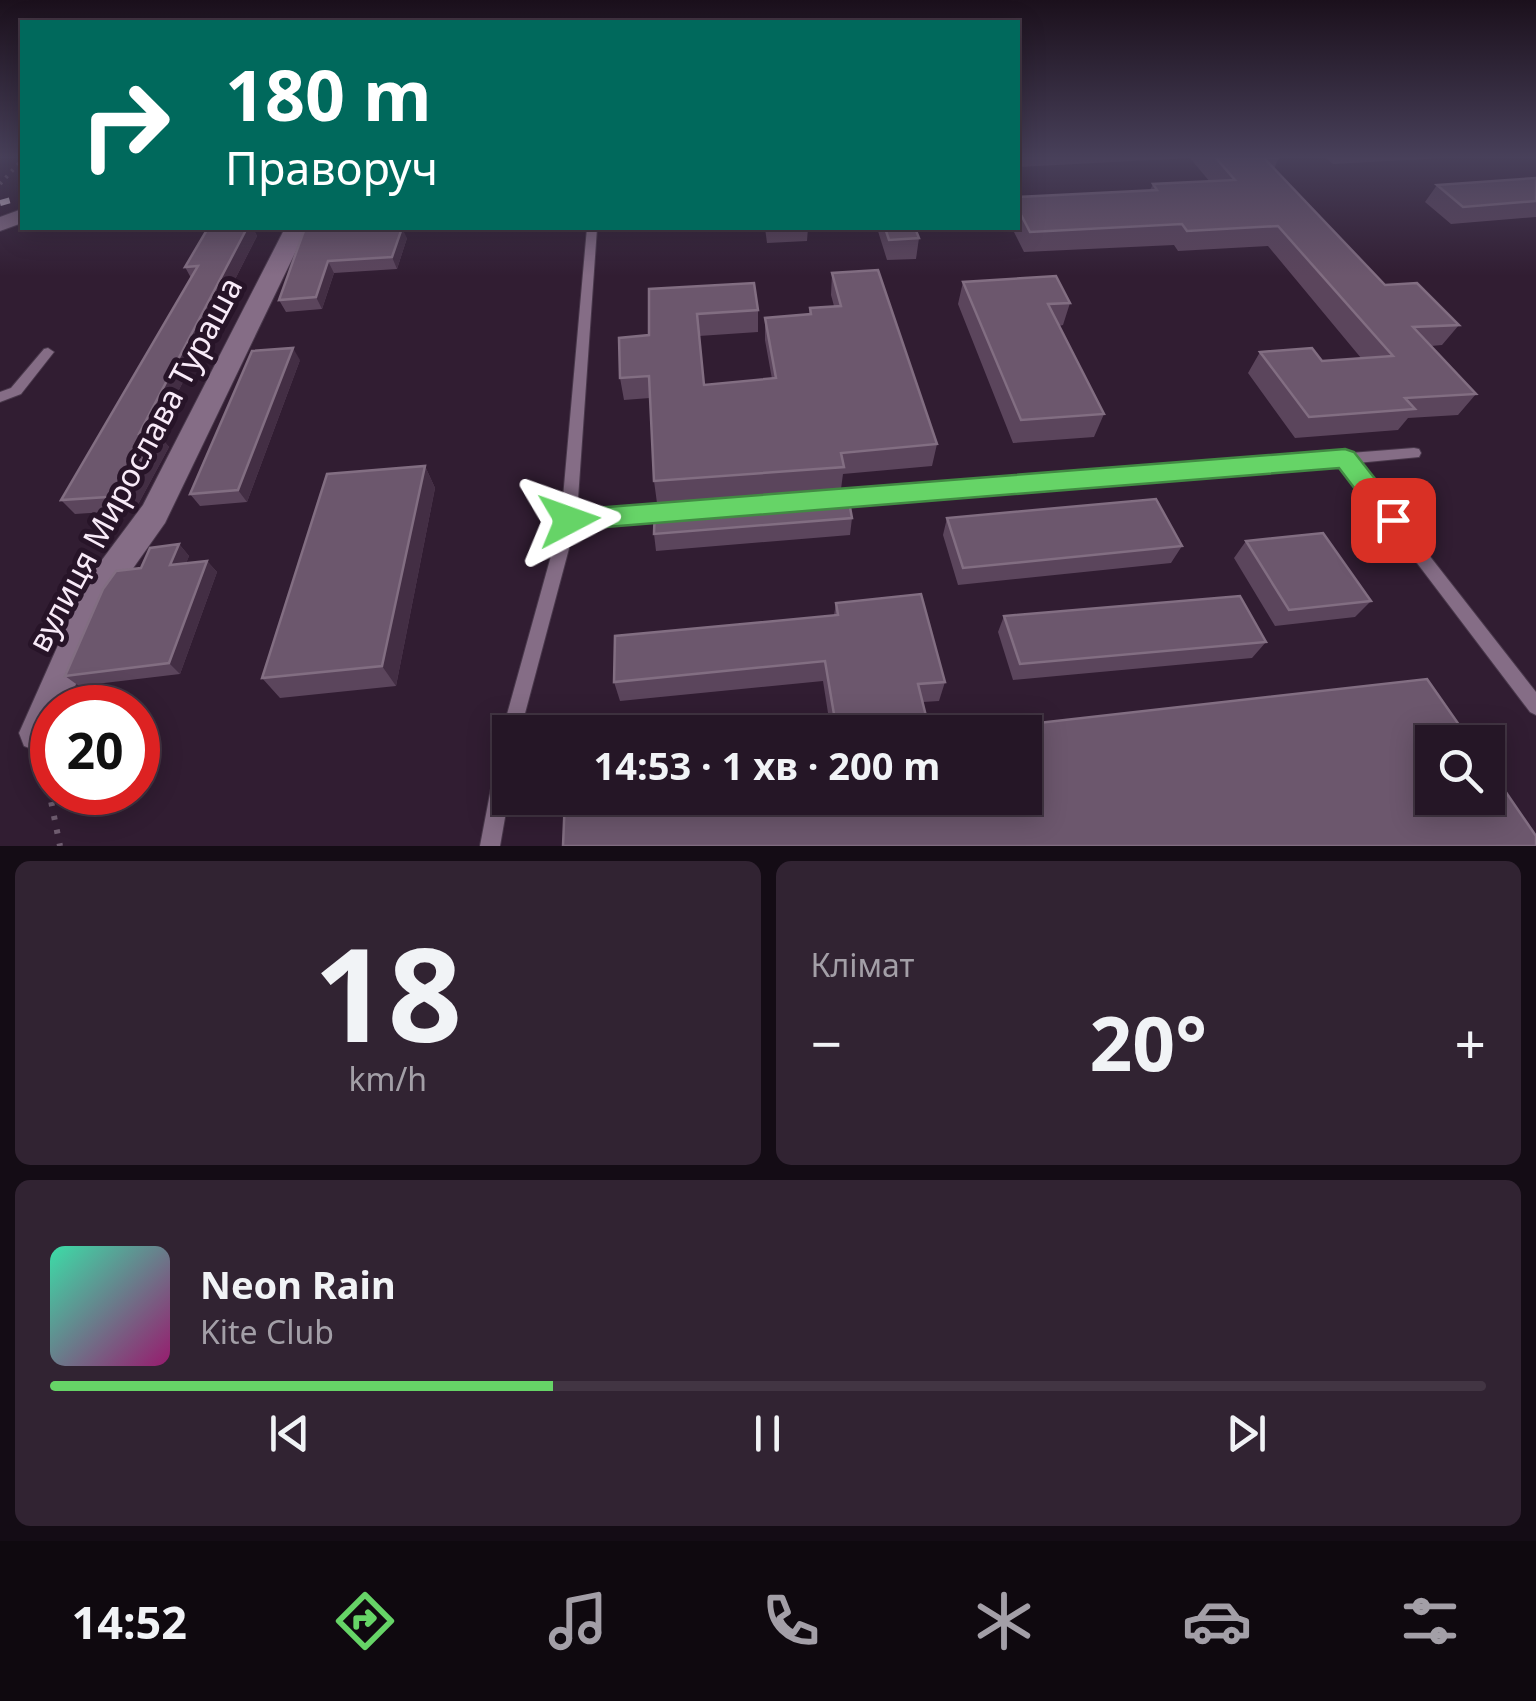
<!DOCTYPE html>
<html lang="uk">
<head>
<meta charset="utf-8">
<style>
  body { margin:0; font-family:"Noto Sans",sans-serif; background:#312332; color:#f1f3f6; height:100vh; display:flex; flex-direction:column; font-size:38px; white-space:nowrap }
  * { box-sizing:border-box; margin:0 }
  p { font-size:32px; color:#a39fa7 }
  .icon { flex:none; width:55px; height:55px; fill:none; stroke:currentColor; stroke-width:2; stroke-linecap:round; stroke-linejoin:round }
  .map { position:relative; height:846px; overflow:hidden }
  .details { display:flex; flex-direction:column; gap:15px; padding:15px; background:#140c15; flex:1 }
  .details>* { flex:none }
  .hud { position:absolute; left:20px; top:20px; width:1000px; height:210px; border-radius:0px; box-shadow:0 5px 25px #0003,0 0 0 2px #423543; background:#00695c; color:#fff; overflow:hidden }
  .tools { position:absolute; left:1415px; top:725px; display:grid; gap:20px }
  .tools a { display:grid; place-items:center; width:90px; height:90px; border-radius:0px; background:#251626; box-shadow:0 5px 25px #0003,0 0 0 2px #423543; font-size:50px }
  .speed { position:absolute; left:30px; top:685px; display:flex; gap:20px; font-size:50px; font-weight:700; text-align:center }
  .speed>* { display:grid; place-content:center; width:130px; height:130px; border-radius:50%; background:#251626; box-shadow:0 5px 25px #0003,0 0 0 2px #423543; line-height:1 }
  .speed .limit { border:15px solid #d22; background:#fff; color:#111 }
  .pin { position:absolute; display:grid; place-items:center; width:85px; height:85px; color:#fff; margin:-42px; border-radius:20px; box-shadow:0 5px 15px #0006 }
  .me { position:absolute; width:110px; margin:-55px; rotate:86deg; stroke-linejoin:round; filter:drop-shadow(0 0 8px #0008) }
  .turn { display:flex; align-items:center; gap:35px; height:210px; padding:0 40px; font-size:45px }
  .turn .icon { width:130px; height:130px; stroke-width:2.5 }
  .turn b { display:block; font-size:70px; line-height:85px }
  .big { font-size:75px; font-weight:700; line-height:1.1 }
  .details .card { flex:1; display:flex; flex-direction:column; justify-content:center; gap:15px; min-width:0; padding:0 35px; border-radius:15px; background:#312332 }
  .details .dial { align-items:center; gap:0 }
  .dial b { font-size:130px; line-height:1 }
  .song { display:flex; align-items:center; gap:30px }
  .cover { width:120px; height:120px; border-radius:15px; background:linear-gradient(135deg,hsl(160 70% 55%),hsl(320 70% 35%)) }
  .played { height:10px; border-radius:5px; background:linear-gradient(90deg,#66d467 35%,#423543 35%) }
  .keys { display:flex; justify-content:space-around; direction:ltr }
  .heat { display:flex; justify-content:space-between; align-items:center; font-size:55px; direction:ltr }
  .details .tiles { flex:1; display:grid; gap:15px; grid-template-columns:1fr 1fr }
  .card:last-child { grid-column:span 2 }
  .trip { position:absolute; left:492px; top:715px; width:550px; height:100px; border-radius:0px; background:#251626; box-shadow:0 5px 25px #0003,0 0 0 2px #423543; font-weight:700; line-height:100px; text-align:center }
  .tabs { display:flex; height:160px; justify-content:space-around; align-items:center; background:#0f090f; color:#a39fa7 }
  .tabs .icon { width:70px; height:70px }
  .tabs .on { color:#66d467 }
  .tabs b { font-size:45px; color:#f1f3f6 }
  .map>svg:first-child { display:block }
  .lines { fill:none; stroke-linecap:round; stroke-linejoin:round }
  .service-casing { stroke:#49384b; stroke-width:2 }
  .minor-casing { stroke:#49384b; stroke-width:2 }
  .path-far1 { stroke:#6f5d70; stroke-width:4; stroke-dasharray:2.5 6; stroke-linecap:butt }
  .path { stroke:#6f5d70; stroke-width:6; stroke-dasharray:4 10; stroke-linecap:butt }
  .service { fill:#856d86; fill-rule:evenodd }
  .minor { fill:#856d86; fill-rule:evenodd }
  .rail { stroke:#d9cad9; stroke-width:6; stroke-dasharray:10 10; stroke-linecap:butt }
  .wall { fill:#5b455c }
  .shaded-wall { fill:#432e44 }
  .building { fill:#6c576d; stroke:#826e82; stroke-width:2.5 }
  .route { fill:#66d467; stroke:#428a43; stroke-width:2.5 }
  .labels { text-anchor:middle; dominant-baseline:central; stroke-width:10; stroke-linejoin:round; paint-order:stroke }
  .street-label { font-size:32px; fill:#f8eaf8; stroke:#271428 }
</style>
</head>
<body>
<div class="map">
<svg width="1536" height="846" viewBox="0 0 1536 846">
  <rect width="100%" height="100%" fill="#311d32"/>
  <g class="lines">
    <defs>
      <path id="service" d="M587,228H597L577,513L673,506L678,508L681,512L678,516L673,518L575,526L520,732H510V789L500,846H480L501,736L561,520Z
        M48,348L54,352L21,394L0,402V392L11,388L44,349Z
        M1414,448L1419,449L1421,453L1419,457L1357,463L1536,692V715L1530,712L1342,464L834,505L829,503L827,499L829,495L834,493Z"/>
      <path id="minor" d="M22,209V223L0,231V217Z
        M285,228H307L165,523L112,598L66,708H52L50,746L37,751L24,746L19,733L87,580L143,505Z"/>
    </defs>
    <!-- service casing -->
    <use href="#service" class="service-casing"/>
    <!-- minor casing -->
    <use href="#minor" class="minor-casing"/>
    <!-- path-far1 -->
    <path class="path-far1" d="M0,184L22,160"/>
    <!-- path -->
    <path class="path" d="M43,761L60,846"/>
    <!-- service -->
    <use href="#service" class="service"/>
    <!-- minor -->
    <use href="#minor" class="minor"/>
    <!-- rail -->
    <path class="rail" d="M0,203L22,197"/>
  </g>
  <!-- wall -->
  <path class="wall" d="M1018,157H1279L1274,169L1385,285L1459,325L1442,345L1431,346L1476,394L1458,415L1408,418L1398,430L1295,438L1248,373L1260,352L1322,361L1361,358L1268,246L1178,251L1174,245L1024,252L1012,228H1018V197L1150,190L1153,184L1210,182L1190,158L1018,167Z
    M1325,157H1461L1333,164Z
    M1536,178V217L1451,224L1425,202L1437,185Z
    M253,228L257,236L157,433L169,447L135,510L75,514L61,500L191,278L185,267Z
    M356,228L407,238L397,269L334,273L322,309L286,312L279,300Z
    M765,228H808L807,241L767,243Z
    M877,228H915L919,238L916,259L887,260Z
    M832,273L937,444L932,466L843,474L841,489L657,503L654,481L650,398L624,400L620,378L649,335V289L758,310V332L699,336L704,385L772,379L765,340V318L809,314L810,308L834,306L831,295Z
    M963,282L1070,303L1063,325L1059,326L1104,414L1094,437L1013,443L958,304Z
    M300,360L247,502L200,506L190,494Z
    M425,466L435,488L396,686L280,698L262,678Z
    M852,518L850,535L656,551L654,534Z
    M947,518L1182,546L1171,563L958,585L943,535Z
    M1246,541L1371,601L1355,617L1275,626L1234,558Z
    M179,544L189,556L186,563L207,561L217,572L180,674L79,686L65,676L141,568Z
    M836,603L945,682L939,701L923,702L930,732H831L823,681L620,701L614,682L834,615Z
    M1004,616L1266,642L1252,658L1013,680L998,632Z"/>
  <!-- shaded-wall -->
  <path class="shaded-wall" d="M247,228H253L257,236L153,441L158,433L169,447L135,510L122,496L139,434Z
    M402,228L407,238L397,269L392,257Z
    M328,261L334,273L322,309L316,297Z
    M293,348L300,360L247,502L238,490Z
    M425,466L435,488L396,686L382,666Z
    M179,544L189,556L181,577L170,565Z
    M207,561L217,572L180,674L169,663Z"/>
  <!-- building -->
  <path class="building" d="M1215,157H1279L1264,158L1385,285L1417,283L1459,325L1413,327L1476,394L1405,398L1415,409L1309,417L1260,352L1312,348L1322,361L1393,356L1278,226L1187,231L1182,224L1030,232L1018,209V197L1157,190L1153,184L1235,180Z
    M1536,178V201L1463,207L1437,185Z
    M208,228H247L139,434L158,433L122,496L61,500L198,266L185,267Z
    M305,228H347V229L402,228L392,257L328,261L316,297L279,300Z
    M885,228H915L919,238L889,240Z
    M878,270L937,444L841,453L844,467L654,481L649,376L620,378L619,338L649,335V289L754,283L758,310L697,314L704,385L776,378L765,318L811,314L810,308L841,306L832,273Z
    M1056,276L1070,303L1048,304L1104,414L1021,420L963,282Z
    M293,348L238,490L190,494L252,351Z
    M425,466L382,666L262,678L327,474Z
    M847,491L852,518L654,534L655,506Z
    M1156,499L1182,546L963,568L947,518Z
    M1323,533L1371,601L1289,610L1246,541Z
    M179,544L170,565L207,561L169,663L65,676L103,589L116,571L141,568L150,548Z
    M921,594L945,682L918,684L930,732H837L825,661L614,682L615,636L838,615L836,603Z
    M1240,596L1266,642L1020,664L1004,616Z
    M1427,679L1471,742H1432V798H1488V766L1536,836V846H563L565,798H1025V732H958Z"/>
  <!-- sky -->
  <linearGradient id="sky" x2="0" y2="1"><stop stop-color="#1b101c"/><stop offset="0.57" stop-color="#48405a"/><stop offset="1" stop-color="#48405a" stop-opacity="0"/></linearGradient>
  <rect width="1536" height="276" fill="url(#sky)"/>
  <!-- route -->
  <path class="route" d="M1345,449L1354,452L1402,513L1406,520L1402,527H1384L1339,468L569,530L556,520L569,510Z"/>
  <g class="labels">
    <!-- street labels -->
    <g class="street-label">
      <text transform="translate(134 464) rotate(-62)">вулиця Мирослава Тураша</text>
    </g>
  </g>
</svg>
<div class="tools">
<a><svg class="icon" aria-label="search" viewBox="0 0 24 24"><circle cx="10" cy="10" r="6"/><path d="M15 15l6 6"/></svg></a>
</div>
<div class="speed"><div class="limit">20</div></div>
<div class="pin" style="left:1393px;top:520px;background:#d93025"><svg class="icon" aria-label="arrive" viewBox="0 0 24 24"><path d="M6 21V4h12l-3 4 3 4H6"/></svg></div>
<svg class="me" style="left:569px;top:520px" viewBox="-20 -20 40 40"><path d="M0-17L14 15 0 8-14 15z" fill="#66d467" stroke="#fff" stroke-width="4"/></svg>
<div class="trip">14:53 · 1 хв · 200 m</div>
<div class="hud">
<div class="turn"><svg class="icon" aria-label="right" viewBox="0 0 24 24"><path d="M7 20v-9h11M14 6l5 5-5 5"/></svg><div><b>180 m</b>Праворуч</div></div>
</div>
</div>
<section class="details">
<div class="tiles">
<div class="card dial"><b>18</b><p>km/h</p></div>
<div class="card"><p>Клімат</p>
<div class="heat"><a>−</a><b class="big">20°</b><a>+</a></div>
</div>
<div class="card">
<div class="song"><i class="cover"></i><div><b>Neon Rain</b><p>Kite Club</p></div></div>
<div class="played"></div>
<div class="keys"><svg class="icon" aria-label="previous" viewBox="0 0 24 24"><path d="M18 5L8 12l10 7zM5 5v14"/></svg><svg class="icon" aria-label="pause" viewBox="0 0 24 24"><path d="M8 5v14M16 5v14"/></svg><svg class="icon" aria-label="next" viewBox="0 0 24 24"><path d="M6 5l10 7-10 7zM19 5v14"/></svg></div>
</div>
</div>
</section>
<nav class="tabs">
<b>14:52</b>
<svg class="icon on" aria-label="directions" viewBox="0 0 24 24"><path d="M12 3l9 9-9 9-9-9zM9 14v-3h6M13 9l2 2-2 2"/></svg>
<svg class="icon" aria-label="music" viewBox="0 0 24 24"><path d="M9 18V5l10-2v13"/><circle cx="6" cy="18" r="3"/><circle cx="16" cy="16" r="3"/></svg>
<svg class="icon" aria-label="phone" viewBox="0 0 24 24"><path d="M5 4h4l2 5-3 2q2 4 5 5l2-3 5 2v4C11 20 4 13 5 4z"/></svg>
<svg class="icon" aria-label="climate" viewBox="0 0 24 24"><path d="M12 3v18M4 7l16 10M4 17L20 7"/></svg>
<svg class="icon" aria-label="car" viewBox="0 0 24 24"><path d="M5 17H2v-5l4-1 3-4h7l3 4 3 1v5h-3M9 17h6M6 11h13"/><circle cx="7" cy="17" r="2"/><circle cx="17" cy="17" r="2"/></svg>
<svg class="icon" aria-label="filters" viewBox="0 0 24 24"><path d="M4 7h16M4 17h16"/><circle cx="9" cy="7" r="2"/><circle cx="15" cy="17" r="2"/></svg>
</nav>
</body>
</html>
